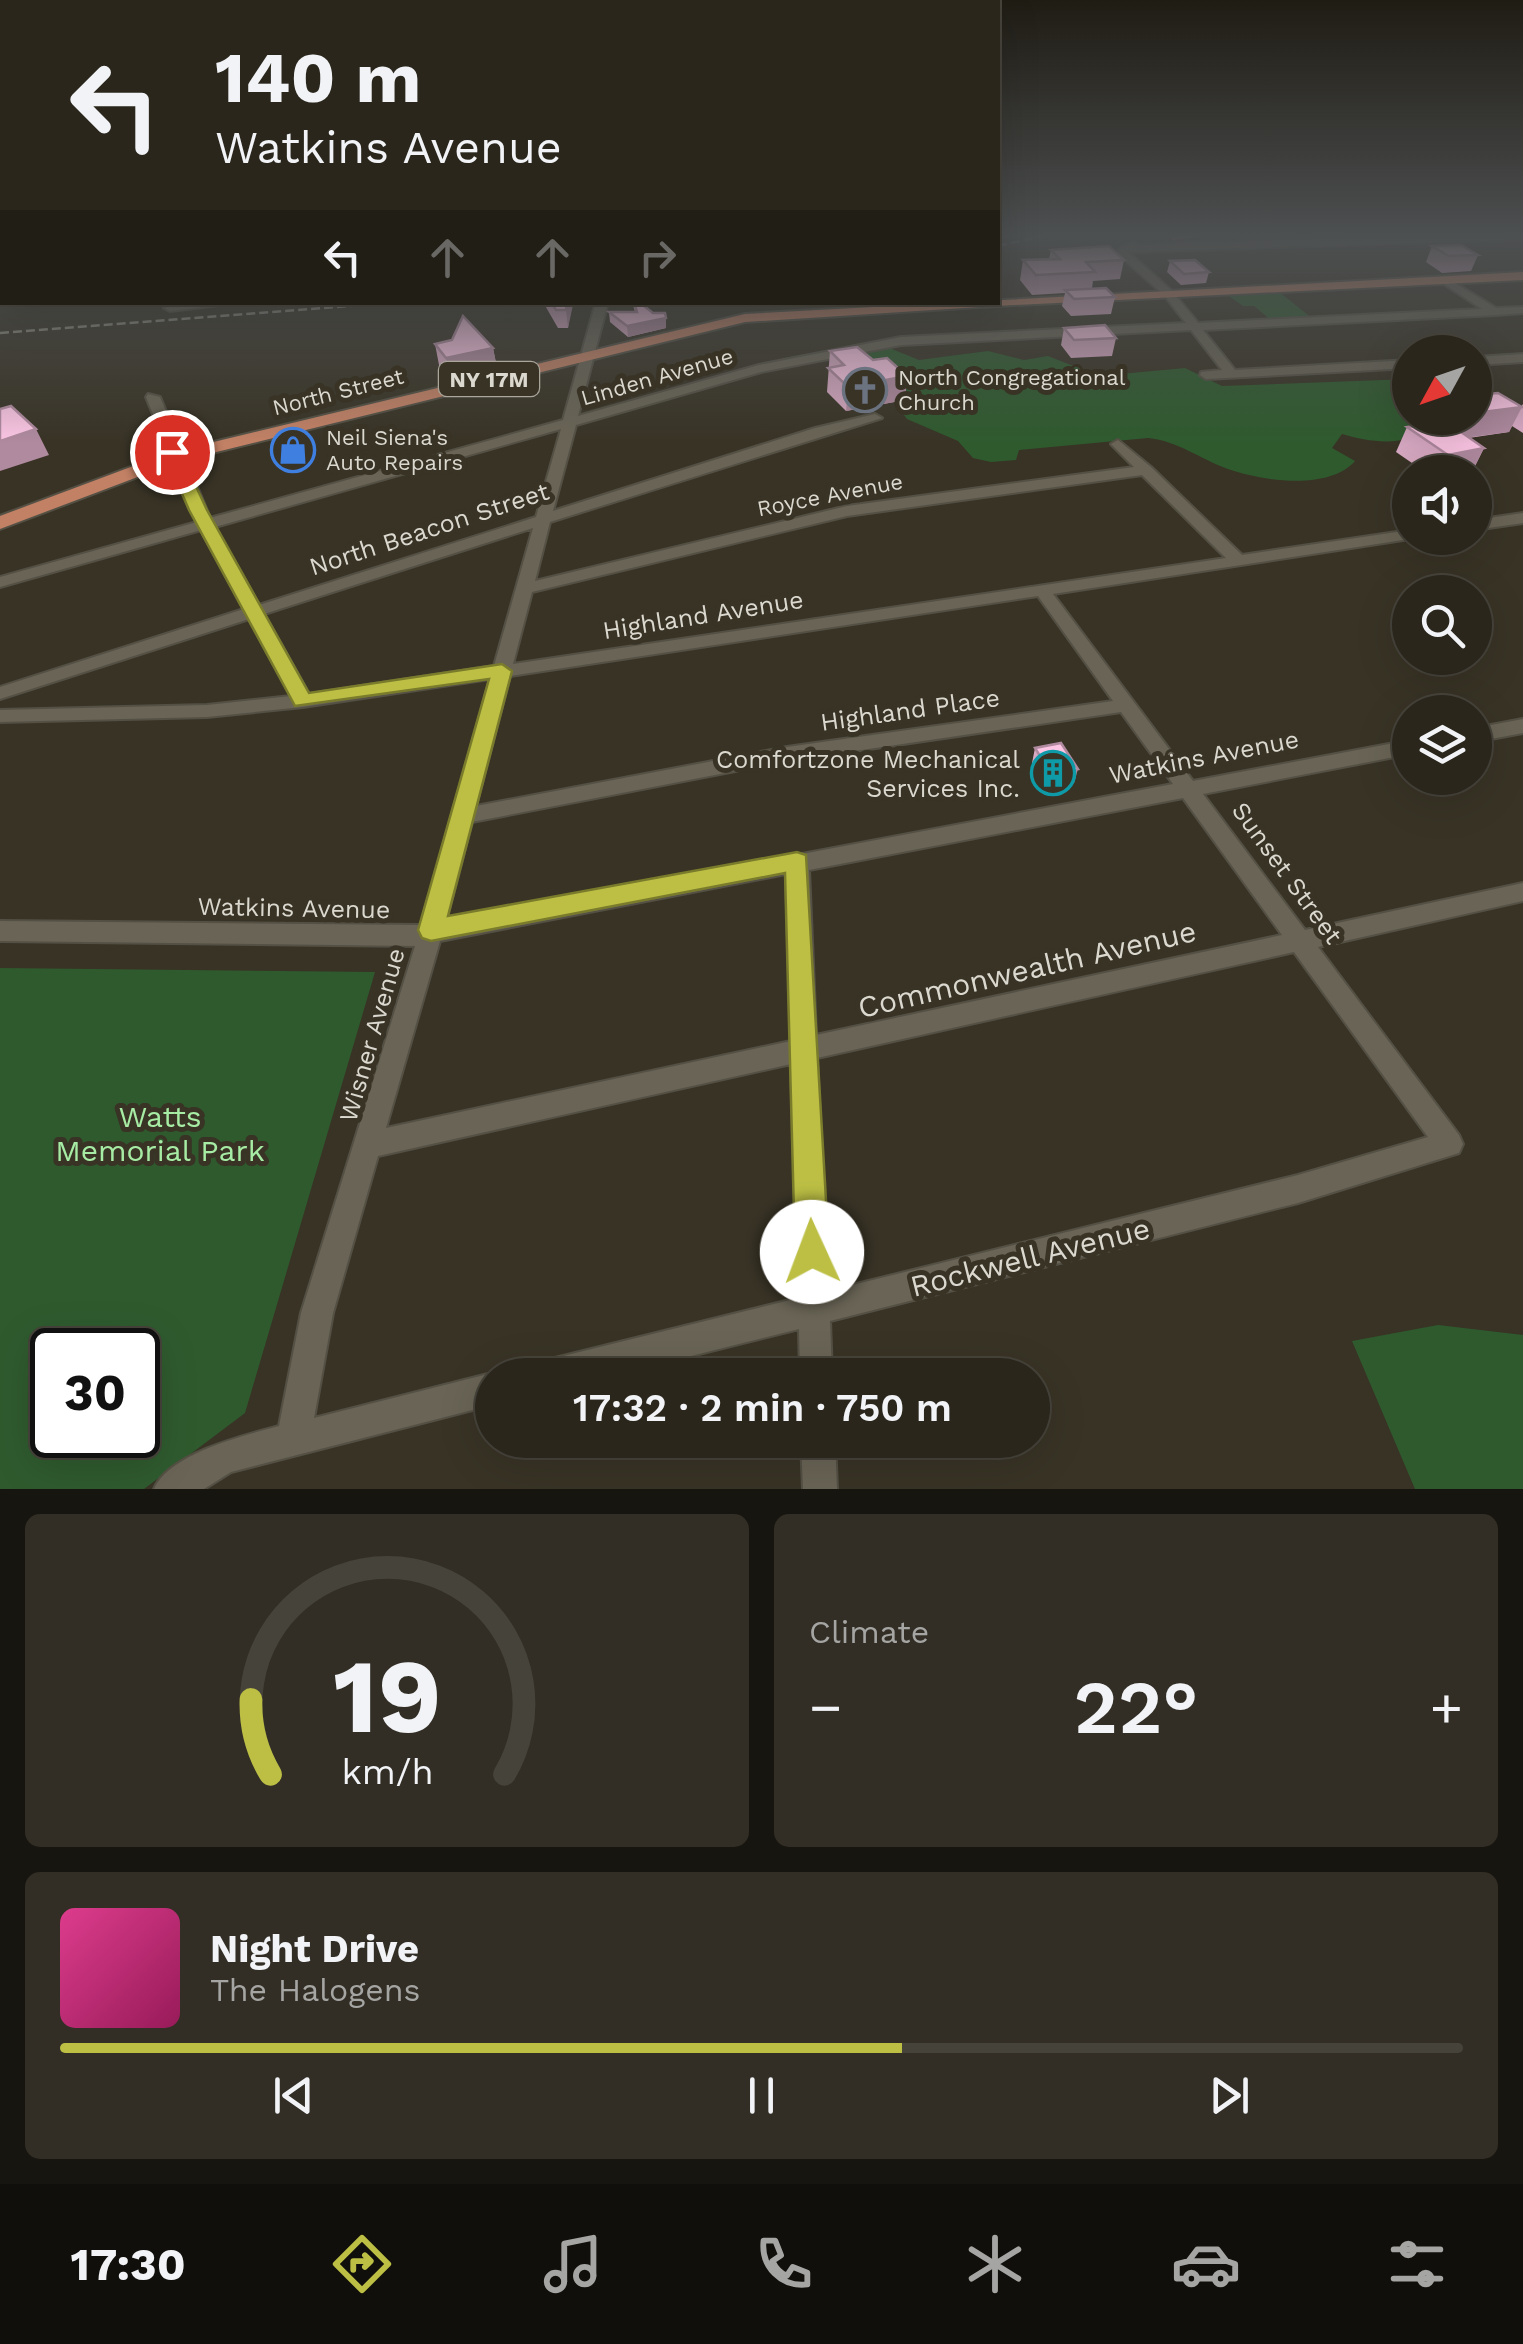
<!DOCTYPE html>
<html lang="en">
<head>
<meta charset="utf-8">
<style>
  body { margin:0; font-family:"Work Sans",sans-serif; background:#322e25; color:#f1f3f6; height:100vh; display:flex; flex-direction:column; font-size:38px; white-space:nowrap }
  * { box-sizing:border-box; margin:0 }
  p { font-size:32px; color:#a5a5a3 }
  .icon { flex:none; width:55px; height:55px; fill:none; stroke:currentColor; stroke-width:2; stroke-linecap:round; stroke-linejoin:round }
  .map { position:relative; height:1489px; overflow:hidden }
  .panel { display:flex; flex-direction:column; gap:25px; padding:25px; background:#17150f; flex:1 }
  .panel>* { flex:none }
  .hud { position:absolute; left:0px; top:0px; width:1000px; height:305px; box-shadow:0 10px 40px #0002,0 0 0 2px #46433b; background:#2a261c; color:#f1f3f6; overflow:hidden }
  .needle { width:65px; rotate:230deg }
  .buttons { position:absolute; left:1392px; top:335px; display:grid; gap:20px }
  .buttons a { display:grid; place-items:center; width:100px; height:100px; border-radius:50%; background:#2a261c; box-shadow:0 10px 40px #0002,0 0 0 2px #46433b; font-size:50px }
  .speed { position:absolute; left:30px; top:1328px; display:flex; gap:20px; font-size:50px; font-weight:700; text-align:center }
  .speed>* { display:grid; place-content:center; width:130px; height:130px; border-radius:50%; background:#2a261c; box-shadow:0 10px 40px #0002,0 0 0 2px #46433b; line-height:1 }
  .speed .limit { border:5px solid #111; border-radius:15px; background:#fff; color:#111 }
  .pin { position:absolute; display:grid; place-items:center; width:85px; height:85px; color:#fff; margin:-42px; border:5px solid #fff; border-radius:50%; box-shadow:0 2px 10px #0007 }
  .me { position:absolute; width:110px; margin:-55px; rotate:358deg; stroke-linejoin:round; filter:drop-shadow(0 0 8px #0008) }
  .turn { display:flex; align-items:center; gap:35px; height:210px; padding:0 50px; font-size:45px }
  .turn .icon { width:130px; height:130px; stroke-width:2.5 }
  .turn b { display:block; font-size:70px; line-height:85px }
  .lanes { display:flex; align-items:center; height:95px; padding:0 50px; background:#0003; justify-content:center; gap:50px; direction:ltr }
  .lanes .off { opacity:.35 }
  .big { font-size:75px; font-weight:600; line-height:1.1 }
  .panel .widget { flex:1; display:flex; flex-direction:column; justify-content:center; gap:15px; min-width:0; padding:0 35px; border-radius:15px; background:#322e25 }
  .panel .dial { align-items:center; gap:0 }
  .dial svg { height:260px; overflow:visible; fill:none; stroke:#46433b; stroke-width:7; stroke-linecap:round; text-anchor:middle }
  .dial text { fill:#f1f3f6; stroke:none }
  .song { display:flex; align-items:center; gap:30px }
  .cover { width:120px; height:120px; border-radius:15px; background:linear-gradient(135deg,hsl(330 70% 55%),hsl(330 70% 35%)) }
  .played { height:10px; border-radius:5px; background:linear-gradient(90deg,#bcbf44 60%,#46433b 60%) }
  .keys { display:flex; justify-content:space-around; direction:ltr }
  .heat { display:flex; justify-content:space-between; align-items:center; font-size:55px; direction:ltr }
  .panel .tiles { flex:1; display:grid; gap:25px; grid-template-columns:1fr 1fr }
  .widget:last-child { grid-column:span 2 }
  .trip { position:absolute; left:475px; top:1358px; width:575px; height:100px; border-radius:50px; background:#2a261c; box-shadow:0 10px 40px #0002,0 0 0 2px #46433b; font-weight:600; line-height:100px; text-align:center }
  .tab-bar { display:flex; height:160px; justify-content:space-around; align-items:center; background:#110f0b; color:#a5a5a3 }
  .tab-bar .icon { width:70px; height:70px }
  .tab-bar .selected { color:#bcbf44 }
  .tab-bar b { font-size:45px; color:#f1f3f6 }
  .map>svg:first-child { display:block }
  .green { fill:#2f5a2e; fill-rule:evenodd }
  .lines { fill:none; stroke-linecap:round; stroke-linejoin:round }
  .minor-casing { stroke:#545044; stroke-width:4 }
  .major-casing { stroke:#545044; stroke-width:4 }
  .minor { fill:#696455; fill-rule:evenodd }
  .major { fill:#c28165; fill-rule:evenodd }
  .rail { stroke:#918d82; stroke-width:2.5; stroke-dasharray:9 4; stroke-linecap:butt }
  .wall { fill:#d8a9c3 }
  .shaded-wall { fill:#b08a9f }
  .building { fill:#fbc5e3; stroke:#b08a9f; stroke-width:2.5 }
  .route { fill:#bcbf44; stroke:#7a7c2c; stroke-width:2.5 }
  .labels { text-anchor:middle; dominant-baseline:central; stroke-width:10; stroke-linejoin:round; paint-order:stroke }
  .far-street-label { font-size:22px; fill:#dbd8cf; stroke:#383325 }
  .far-poi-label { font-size:22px; fill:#dbd8cf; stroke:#383325; text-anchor:start }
  .shield { fill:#383325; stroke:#aaa69c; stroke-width:2.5 }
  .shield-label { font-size:22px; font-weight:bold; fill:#dbd8cf }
  .street-label { font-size:25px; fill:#dbd8cf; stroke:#383325 }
  .poi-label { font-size:25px; fill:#dbd8cf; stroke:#383325; text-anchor:end }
  .near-street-label { font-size:30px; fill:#dbd8cf; stroke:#383325 }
  .near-park-label { font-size:30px; fill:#a7eca4; stroke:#383325 }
</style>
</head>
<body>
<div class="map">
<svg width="1523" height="1489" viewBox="0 0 1523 1489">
  <rect width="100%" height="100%" fill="#383325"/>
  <!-- green -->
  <path class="green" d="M1278,291L1313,319L1272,321L1254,306H1243L1226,294Z
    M887,347L919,360L988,351L1024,360L1048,356L1099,376L1185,368L1222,386L1410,379V418L1432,424C1408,448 1373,443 1342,434L1332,448L1355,461C1329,491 1262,481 1228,469C1200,459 1178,441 1148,438L1019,450L1016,460L991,462L973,458L958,441L907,419L898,407L908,400L900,387L864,359V352Z
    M0,968L375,972L245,1413L144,1489H0ZM52,1350H138V1435H52Z
    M1438,1325L1523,1335V1489H1415L1352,1341Z"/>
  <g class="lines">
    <defs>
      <path id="minor" d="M1447,235H1523V239L1128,252L1172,291L1198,323L1482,309L1441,282V278L1445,277L1496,308L1523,307V313L1495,315L1203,330L1235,370L1410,360V368L1206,379L1200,375L1201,372L1222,370L1191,330L901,345L761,372L576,425L553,511L815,428L875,414L882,418L550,522L535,581L847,506L1134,467L1111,444L1118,440L1151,467L1242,555L1410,530V538H1416L1053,594L1193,781L1410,740V754L1203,794L1305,930L1523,883V901L1318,947L1459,1135L1463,1144L1459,1153L1298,1203L830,1321L832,1375H800L799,1329L615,1375H535L540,1364L551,1359L798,1298L791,1064L378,1156L333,1313L314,1418L492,1373L497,1375H492V1405L231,1472L204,1489H154C168,1454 245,1435 279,1426L301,1313L415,946L0,941V921L421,925L490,679L303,707L207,717L0,722V710L207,705L291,696L249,619L0,699V687L244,609L201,530L0,587V577L197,522L146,397L148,394L160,397L210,518L563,420L596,302H608L578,416L759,365L901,337L1186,323L1164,295L1118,254V249L1134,242L1139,245ZM561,429L536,517L259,605L215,527ZM1142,475L1226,558L513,664L532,592L847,516ZM533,528L494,666L309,694L264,614ZM1038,596L1113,701L787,747L476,806L510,676ZM1121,712L1173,784L446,921L472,822L787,761ZM1183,798L1282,935L816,1035L809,870ZM786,874L791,1041L386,1128L440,941ZM1294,952L1428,1137L1298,1175L828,1291L817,1058Z
        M193,302H243L170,311L164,308Z
        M1523,354V362L1475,365V357Z
        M1523,513V523L1475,530V520Z
        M1523,719V733L1475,742V728Z
        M801,1440H835L837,1489H803Z"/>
      <path id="major" d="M1523,272V280L995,306L745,322L180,461L0,529V516L168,453L745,314Z"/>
    </defs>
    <!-- minor casing -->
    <use href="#minor" class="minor-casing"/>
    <!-- major casing -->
    <use href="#major" class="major-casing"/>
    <!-- minor -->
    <use href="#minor" class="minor"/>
    <!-- major -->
    <use href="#major" class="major"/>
    <!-- rail -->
    <path class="rail" d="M998,246L1047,235
      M0,333L401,302"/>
  </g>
  <!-- wall -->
  <path class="wall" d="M1432,246L1478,255L1471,271L1442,273L1426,262Z
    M1051,250L1124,260L1120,279L1093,281L1092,288L1115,297L1111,314L1071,316L1062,306L1065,293L1032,295L1020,280L1023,260L1049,259Z
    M1170,261L1209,272L1206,283L1181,285L1167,272Z
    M543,302H572L568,328H558Z
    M632,302H639L666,328L628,337L610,322L609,312H635Z
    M1064,328L1116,338L1112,356L1071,358L1061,345Z
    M435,344L493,348L497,368L451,378L439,365Z
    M830,351L873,360L907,376L905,400L846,411L827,392Z
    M1475,395L1521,407L1523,404V433L1512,426L1509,432L1469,438L1484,448L1472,472H1425L1396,452L1407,427L1444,435L1449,434L1438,426L1442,418H1475Z
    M1035,748L1074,783L1048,788L1032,763Z"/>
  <!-- shaded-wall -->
  <path class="shaded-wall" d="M1173,235H1209L1172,240Z
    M567,302H572L573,305L568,328L566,310Z
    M666,318V328L628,337L627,326Z
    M493,348L497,368L451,378L446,358Z
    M907,376L905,400L846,411L848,387Z
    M1522,407L1509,432L1457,439L1467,418H1475V413Z
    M36,429L49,455L0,471V441Z
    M1484,448L1472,472H1439L1448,455Z
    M1078,769L1074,783L1048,788L1051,774Z"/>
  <!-- building -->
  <path class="building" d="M1461,245L1478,255L1449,256L1432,246Z
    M1109,246L1124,260L1086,262L1095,272L1036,275L1023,260L1060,259L1051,250Z
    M1195,260L1209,272L1184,274L1170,261Z
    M1106,288L1115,297L1074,299L1065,290Z
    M551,302H567L566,310H556Z
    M634,302H639L653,313H665L666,318L627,326L609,312H637Z
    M463,316L493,348L446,358L435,344L452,340Z
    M1105,325L1116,338L1074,340L1064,328Z
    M857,347L873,360L887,358L907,376L848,387L828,368L844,365L830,351Z
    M1498,393L1522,407L1475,413V399H1479L1475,395Z
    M11,406L36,429L0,441V409Z
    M1428,424L1444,435L1461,432L1484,448L1448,455L1407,427Z
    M1061,743L1078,769L1051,774L1035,748Z"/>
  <!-- sky -->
  <linearGradient id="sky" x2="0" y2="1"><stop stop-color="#1f1c14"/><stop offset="0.53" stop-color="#4d5051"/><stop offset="1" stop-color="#4d5051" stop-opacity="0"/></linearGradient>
  <rect width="1523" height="444" fill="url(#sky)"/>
  <!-- route -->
  <path class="route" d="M172,447L180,452L207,510L309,693L502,664L512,671L448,916L797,852L806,855L829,1252L824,1264L812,1269L800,1264L795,1252L785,873L431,941L422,938L418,930L489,679L295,706L189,510L164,452Z"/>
  <!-- icons -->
  <defs>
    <symbol id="church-ring" viewBox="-11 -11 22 22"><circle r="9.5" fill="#383325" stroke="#6b7280" stroke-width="1.5"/><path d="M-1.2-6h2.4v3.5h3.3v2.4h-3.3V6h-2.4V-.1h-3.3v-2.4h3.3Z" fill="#6b7280"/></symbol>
    <symbol id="shop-ring" viewBox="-11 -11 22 22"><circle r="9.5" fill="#383325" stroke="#3f7fe0" stroke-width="1.5"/><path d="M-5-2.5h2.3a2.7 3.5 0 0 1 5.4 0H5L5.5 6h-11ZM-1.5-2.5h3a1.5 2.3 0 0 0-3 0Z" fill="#3f7fe0"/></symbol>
    <symbol id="building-ring" viewBox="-11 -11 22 22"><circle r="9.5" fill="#383325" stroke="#0f9aa8" stroke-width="1.5"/><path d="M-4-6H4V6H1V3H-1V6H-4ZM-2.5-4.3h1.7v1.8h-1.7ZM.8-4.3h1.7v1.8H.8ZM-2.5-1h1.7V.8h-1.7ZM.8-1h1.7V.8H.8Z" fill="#0f9aa8"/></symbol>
  </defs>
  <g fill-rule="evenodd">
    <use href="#church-ring" x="840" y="365" width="50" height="50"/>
    <use href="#shop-ring" x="268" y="425" width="50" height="50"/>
    <use href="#building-ring" x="1028" y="748" width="50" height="50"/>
  </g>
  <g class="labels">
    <!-- far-street labels -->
    <g class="far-street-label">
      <text transform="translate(657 377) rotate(-16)">Linden Avenue</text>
      <text transform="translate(338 392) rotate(-14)">North Street</text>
      <text transform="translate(830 495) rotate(-11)">Royce Avenue</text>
    </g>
    <!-- far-poi labels -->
    <g class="far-poi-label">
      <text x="898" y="377">North Congregational<tspan x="898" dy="25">Church</tspan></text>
      <text x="326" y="437">Neil Siena's<tspan x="326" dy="25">Auto Repairs</tspan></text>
    </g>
    <!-- shield labels -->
    <rect class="shield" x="439" y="362" width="100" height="34" rx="8"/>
    <g class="shield-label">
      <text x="489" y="379">NY 17M</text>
    </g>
    <!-- street labels -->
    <g class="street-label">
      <text transform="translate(429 529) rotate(-18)">North Beacon Street</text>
      <text transform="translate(703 615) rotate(-9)">Highland Avenue</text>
      <text transform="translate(910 710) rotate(-8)">Highland Place</text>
      <text transform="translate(1204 757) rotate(-11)">Watkins Avenue</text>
      <text transform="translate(1287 873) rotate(54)">Sunset Street</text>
      <text transform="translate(294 908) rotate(1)">Watkins Avenue</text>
      <text transform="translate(372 1035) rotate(-74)">Wisner Avenue</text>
    </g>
    <!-- poi labels -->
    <g class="poi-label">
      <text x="1020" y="759">Comfortzone Mechanical<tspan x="1020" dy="29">Services Inc.</tspan></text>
    </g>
    <!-- near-street labels -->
    <g class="near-street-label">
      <text transform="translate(1027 969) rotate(-13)">Commonwealth Avenue</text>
      <text transform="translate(1030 1257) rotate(-14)">Rockwell Avenue</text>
    </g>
    <!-- near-park labels -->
    <g class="near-park-label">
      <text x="160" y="1116">Watts<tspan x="160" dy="34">Memorial Park</tspan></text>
    </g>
  </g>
</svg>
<div class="buttons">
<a><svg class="needle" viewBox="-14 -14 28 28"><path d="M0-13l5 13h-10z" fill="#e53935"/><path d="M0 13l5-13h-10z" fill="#a5a5a3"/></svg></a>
<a><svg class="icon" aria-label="sound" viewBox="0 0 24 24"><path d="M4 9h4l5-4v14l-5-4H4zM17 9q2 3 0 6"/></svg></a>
<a><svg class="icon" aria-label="search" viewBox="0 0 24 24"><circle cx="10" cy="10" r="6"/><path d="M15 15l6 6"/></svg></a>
<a><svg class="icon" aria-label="layers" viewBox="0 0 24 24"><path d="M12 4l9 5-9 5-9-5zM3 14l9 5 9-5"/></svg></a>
</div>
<div class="speed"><div class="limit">30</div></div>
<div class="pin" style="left:172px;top:452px;background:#d93025"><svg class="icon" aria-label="arrive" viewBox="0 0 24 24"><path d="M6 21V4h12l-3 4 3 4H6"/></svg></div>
<svg class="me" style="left:812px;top:1252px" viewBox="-20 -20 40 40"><circle r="19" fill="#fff"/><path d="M0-13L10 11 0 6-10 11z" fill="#bcbf44"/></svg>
<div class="trip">17:32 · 2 min · 750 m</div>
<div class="hud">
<div class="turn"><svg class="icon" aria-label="left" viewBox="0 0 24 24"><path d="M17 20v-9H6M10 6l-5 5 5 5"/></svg><div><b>140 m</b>Watkins Avenue</div></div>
<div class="lanes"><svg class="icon" aria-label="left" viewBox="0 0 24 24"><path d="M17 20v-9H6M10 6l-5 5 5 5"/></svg><svg class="icon off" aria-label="ahead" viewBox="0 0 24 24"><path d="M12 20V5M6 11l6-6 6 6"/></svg><svg class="icon off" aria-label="ahead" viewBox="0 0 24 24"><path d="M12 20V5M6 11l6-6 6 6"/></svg><svg class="icon off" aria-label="right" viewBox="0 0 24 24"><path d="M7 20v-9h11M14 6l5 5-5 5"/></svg></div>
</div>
</div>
<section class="panel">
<div class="tiles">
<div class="widget dial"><svg viewBox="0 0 100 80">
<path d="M14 69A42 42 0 1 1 86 69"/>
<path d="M14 69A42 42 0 0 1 8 46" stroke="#bcbf44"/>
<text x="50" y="56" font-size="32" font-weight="700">19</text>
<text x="50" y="72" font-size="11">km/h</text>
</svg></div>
<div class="widget"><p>Climate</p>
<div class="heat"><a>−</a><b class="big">22°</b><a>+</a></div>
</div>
<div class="widget">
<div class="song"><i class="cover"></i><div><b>Night Drive</b><p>The Halogens</p></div></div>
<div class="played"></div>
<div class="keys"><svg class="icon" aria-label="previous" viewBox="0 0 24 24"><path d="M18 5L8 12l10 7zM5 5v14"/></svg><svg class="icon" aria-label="pause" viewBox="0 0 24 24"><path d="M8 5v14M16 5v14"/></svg><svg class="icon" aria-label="next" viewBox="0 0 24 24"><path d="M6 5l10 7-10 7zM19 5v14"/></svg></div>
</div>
</div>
</section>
<nav class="tab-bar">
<b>17:30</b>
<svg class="icon selected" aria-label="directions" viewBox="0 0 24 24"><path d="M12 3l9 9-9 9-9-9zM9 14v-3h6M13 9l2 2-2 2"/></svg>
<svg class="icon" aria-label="music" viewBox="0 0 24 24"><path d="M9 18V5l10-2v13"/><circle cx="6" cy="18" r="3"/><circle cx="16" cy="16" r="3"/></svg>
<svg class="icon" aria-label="phone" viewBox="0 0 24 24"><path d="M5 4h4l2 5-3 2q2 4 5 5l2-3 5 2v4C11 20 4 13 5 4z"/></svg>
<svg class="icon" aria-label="climate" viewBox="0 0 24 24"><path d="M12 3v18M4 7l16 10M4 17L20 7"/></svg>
<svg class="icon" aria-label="car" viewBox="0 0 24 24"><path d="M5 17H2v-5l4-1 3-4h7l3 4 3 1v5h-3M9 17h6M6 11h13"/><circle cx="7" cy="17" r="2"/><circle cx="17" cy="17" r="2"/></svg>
<svg class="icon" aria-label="filters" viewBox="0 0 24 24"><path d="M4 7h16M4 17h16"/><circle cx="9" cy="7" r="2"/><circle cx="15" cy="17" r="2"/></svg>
</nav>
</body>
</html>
